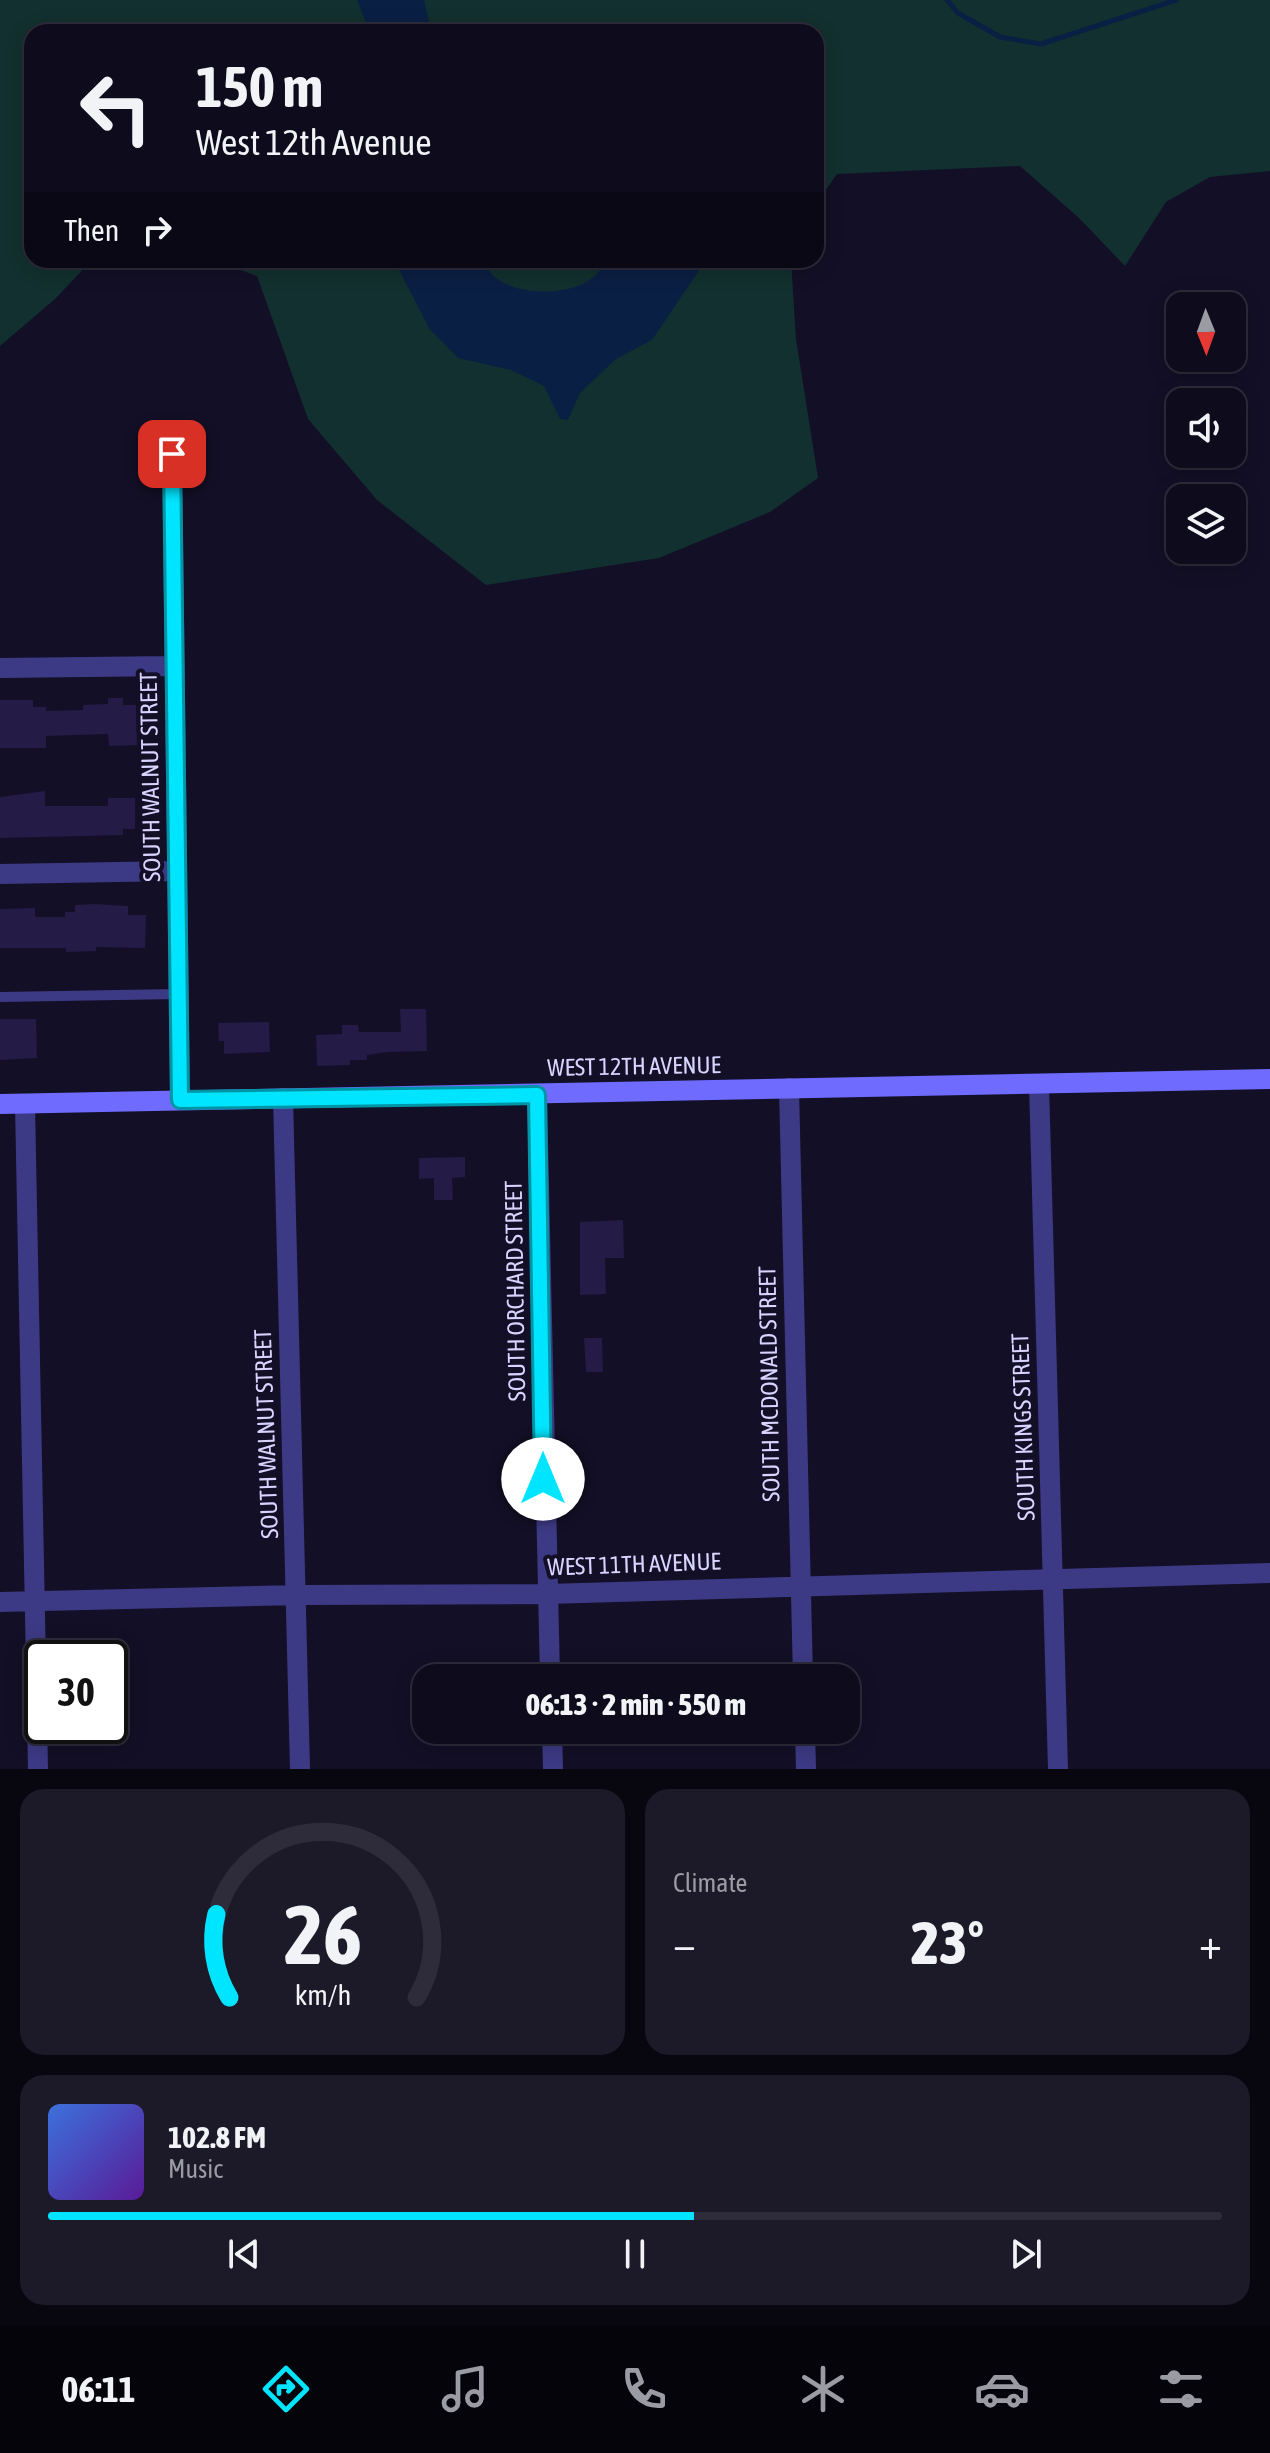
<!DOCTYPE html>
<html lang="en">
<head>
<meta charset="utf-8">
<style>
  body { margin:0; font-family:"Asap Condensed",sans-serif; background:#1c1929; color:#f1f3f6; height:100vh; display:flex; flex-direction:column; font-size:30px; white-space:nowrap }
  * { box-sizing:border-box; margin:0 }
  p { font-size:26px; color:#9b9ba3 }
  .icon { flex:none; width:44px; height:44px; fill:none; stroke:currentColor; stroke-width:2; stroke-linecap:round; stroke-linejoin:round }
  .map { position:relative; height:1769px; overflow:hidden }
  .panel { display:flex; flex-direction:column; gap:20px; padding:20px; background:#08060f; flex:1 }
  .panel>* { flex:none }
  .hud { position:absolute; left:24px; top:24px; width:800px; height:244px; border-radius:24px; box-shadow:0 4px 20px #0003,0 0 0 2px #2e2b3b; background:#0e0b1c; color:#f1f3f6; overflow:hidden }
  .needle { width:52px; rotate:179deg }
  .buttons { position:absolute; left:1166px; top:292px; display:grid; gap:16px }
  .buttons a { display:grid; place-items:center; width:80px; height:80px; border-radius:16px; background:#0e0b1c; box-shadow:0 4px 20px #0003,0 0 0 2px #2e2b3b; font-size:40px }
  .speed { position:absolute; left:24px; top:1640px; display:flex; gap:16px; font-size:40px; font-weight:700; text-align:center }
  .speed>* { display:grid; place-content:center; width:104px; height:104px; border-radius:50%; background:#0e0b1c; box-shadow:0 4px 20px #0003,0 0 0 2px #2e2b3b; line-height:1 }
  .speed .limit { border:4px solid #111; border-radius:12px; background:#fff; color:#111 }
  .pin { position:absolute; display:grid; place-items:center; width:68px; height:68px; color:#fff; margin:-34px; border-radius:16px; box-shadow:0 4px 12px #0006 }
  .me { position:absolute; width:88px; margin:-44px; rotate:0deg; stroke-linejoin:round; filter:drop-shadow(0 0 6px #0008) }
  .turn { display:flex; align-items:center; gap:28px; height:168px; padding:0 40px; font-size:36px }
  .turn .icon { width:104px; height:104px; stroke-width:2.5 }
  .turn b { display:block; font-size:56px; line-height:68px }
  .then { display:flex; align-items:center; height:76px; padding:0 40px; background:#0003; gap:16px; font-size:30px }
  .big { font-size:60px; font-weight:800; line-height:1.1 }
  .panel .widget { flex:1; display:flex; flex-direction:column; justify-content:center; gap:12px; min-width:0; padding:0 28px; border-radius:24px; background:#1c1929 }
  .panel .dial { align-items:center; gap:0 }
  .dial svg { height:208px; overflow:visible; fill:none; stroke:#2e2b3b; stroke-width:7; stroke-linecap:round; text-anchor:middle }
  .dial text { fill:#f1f3f6; stroke:none }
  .song { display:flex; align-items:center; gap:24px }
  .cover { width:96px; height:96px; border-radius:12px; background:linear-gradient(135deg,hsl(220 70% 55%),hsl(270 70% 35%)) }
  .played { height:8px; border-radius:4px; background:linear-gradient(90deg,#00e5ff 55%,#2e2b3b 55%) }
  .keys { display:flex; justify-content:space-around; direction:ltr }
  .heat { display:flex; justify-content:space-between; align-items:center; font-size:44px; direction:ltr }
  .panel .tiles { flex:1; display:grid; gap:20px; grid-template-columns:1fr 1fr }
  .widget:last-child { grid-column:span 2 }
  .trip { position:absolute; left:412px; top:1664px; width:448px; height:80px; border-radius:24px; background:#0e0b1c; box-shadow:0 4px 20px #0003,0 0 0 2px #2e2b3b; font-weight:800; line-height:80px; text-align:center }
  .tab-bar { display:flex; height:128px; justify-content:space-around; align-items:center; background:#06040b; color:#9b9ba3 }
  .tab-bar .icon { width:56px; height:56px }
  .tab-bar .current { color:#00e5ff }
  .tab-bar b { font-size:36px; color:#f1f3f6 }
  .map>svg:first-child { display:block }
  .green { fill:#12302f }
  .water { fill:#0a1f44 }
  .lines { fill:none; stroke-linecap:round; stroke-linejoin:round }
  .stream { stroke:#0a1f44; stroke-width:5 }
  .building { fill:#241b47 }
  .lane { stroke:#3d3a85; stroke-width:10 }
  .street { stroke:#3d3a85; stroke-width:20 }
  .secondary { stroke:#6f6bff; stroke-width:20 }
  .route-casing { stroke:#0095a6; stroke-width:20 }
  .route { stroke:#00e5ff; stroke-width:14 }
  .labels { text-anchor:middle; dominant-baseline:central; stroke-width:8; stroke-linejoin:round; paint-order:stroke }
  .street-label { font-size:24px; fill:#d9d4ff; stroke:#130f26 }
</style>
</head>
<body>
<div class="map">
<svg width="1270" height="1769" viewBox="0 0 1270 1769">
  <rect width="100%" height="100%" fill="#130f26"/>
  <!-- green -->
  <path class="green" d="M0,0H1270V171L1210,177L1166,202L1125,266L1079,218L1020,166L837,174L816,204V32H32V260H92L55,299L0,346Z
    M214,260H791L796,339L818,478L770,512L659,558L486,585L377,500L308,419L257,276Z"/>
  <!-- water -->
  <path class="water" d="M357,0H424L431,32H373L369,30Z
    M394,260H484C493,297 566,299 591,279C598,274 603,266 609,260H706L652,340L616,359L580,393L568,420L560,419L544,386L511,370L458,358L429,328Z"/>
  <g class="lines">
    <!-- stream -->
    <path class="stream" d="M947,0L958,13L1000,37L1041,44L1176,0"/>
  </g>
  <!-- building -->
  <path class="building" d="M108,698H123V705H136L137,745L109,746L108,734L46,736V748H0V700H33V707H46V711L83,710V705L108,704Z
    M45,791V806H108V798H135V829H123V835L0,838V797Z
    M94,904L128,906V915H146L145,948L96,947V951L66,952V948H0V909L35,908V917H65V912H75V905Z
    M400,1009H426L427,1051L387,1052L367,1055V1060H350V1065L317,1066L316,1035L342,1034V1025H358L359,1032H401Z
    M0,1019H36L37,1058L0,1060Z
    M269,1022L270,1052L224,1054V1041H219L218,1023Z
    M465,1157V1177L452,1178L453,1200H434V1178L419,1179V1158Z
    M623,1220L624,1258H605L606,1294L580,1295V1222Z
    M584,1338H602L603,1372H586Z"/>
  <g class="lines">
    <!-- lane -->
    <path class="lane" d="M0,997L178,994"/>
    <!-- street -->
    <path class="street" d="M172,454L180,1100
      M0,668L174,666
      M0,874L177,871
      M1039,1084L1058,1769
      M789,1088L803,1678
      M537,1095L550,1678
      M283,1098L300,1769
      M25,1104L38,1769
      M0,1602L297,1595L547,1594L1270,1573
      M552,1730L553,1769
      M805,1730L806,1769"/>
    <!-- secondary -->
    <path class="secondary" d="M0,1104L1270,1079"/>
  </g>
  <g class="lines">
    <defs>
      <path id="route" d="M172,454L180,1100L537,1095L543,1479"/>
    </defs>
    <!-- route casing -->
    <use href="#route" class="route-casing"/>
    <!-- route -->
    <use href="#route" class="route"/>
  </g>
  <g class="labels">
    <!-- street labels -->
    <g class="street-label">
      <text transform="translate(150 777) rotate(-91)">SOUTH WALNUT STREET</text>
      <text transform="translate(634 1066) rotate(-1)">WEST 12TH AVENUE</text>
      <text transform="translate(515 1291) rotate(-91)">SOUTH ORCHARD STREET</text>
      <text transform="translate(769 1384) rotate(-91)">SOUTH MCDONALD STREET</text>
      <text transform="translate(1023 1427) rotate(-92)">SOUTH KINGS STREET</text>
      <text transform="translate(266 1434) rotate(-92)">SOUTH WALNUT STREET</text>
      <text transform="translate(634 1564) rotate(-2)">WEST 11TH AVENUE</text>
    </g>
  </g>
</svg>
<div class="buttons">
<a><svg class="needle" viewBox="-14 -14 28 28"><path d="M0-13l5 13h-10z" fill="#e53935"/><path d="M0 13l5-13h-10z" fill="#9b9ba3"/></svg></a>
<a><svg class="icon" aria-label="sound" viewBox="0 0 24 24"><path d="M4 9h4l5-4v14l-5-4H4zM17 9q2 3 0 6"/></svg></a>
<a><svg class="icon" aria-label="layers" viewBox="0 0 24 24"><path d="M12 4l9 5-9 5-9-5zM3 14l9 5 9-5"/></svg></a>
</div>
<div class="speed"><div class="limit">30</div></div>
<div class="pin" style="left:172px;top:454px;background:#d93025"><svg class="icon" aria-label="arrive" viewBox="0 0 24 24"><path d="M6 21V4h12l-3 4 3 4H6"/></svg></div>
<svg class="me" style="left:543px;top:1479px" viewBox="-20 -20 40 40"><circle r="19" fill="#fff"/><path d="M0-13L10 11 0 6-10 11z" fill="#00e5ff"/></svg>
<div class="trip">06:13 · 2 min · 550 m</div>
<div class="hud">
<div class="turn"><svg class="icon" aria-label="left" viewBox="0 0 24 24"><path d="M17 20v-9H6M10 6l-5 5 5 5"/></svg><div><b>150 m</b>West 12th Avenue</div></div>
<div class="then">Then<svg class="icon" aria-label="right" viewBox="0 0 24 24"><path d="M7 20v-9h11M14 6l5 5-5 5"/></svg></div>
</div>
</div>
<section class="panel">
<div class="tiles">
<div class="widget dial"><svg viewBox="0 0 100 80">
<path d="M14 69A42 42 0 1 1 86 69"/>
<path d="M14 69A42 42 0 0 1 9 37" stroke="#00e5ff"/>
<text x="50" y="56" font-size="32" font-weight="700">26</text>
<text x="50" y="72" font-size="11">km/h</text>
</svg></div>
<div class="widget"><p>Climate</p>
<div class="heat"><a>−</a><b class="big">23°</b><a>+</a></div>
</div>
<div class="widget">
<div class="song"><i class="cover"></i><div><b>102.8 FM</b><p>Music</p></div></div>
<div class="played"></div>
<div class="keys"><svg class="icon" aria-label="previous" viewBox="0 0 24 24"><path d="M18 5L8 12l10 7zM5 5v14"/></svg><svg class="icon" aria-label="pause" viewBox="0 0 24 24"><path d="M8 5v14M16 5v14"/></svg><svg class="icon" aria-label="next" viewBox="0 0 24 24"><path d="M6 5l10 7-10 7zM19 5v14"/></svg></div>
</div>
</div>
</section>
<nav class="tab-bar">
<b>06:11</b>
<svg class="icon current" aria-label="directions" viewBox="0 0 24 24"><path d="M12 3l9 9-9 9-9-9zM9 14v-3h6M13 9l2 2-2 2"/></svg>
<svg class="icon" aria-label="music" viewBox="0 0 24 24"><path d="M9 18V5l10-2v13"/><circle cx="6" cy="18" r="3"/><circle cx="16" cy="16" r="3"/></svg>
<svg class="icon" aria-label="phone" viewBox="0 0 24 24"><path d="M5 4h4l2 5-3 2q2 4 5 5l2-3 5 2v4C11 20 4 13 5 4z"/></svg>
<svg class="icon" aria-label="climate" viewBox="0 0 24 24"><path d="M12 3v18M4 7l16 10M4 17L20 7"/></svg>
<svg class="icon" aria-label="car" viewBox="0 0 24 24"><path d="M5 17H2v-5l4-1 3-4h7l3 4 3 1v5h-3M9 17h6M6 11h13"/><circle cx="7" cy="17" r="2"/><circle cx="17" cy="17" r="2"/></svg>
<svg class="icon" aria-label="filters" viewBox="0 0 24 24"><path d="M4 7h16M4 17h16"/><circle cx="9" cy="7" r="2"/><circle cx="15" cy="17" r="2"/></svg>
</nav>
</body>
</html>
